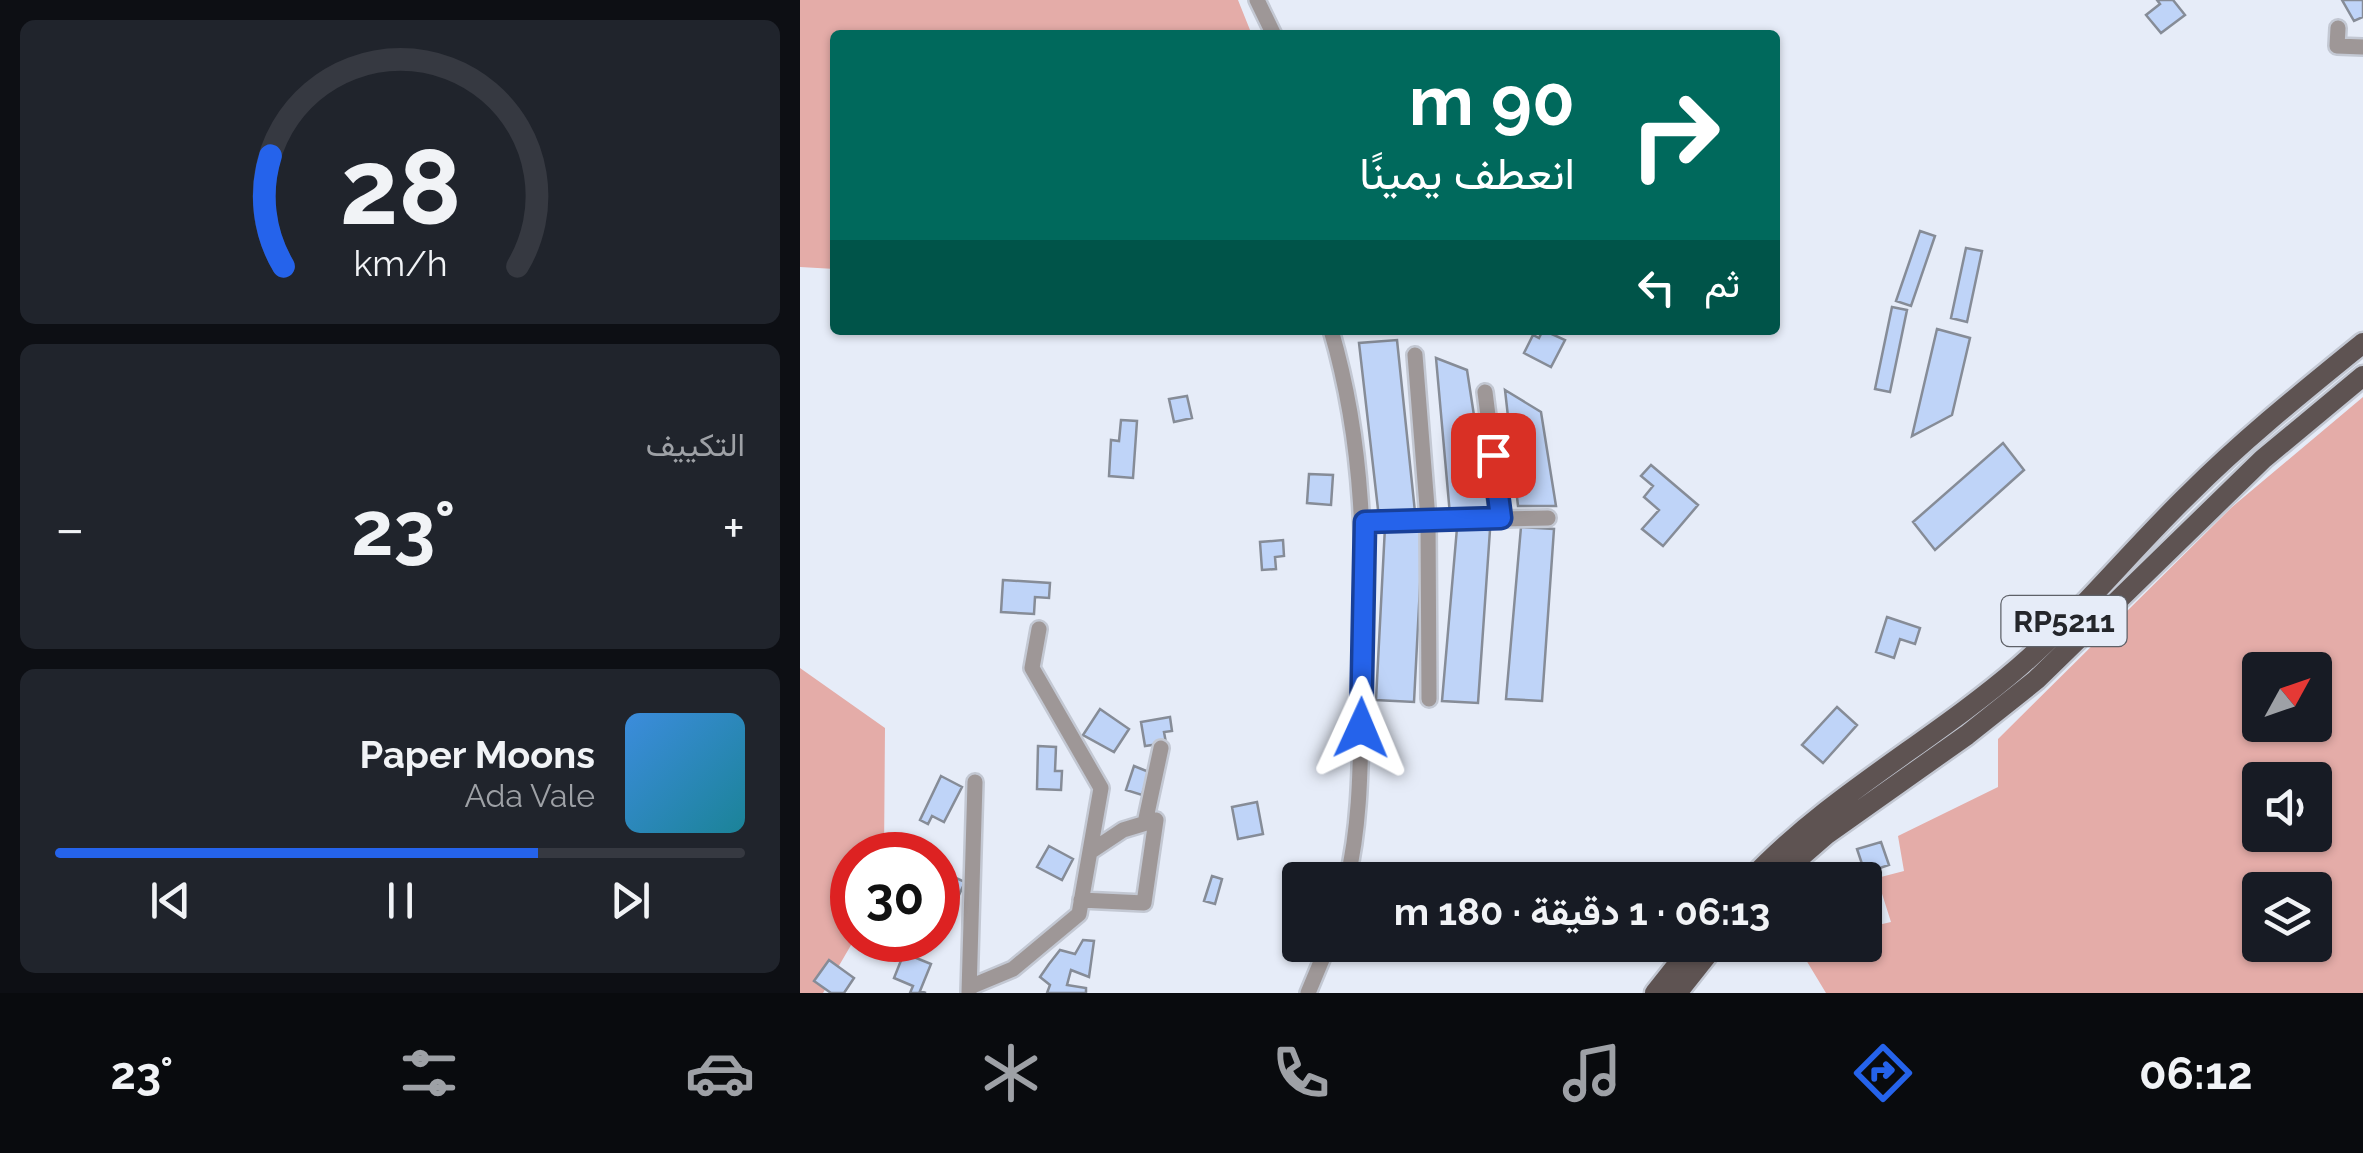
<!DOCTYPE html>
<html lang="ar">
<head>
<meta charset="utf-8">
<style>
  body { margin:0; font-family:Raleway,Vazirmatn,sans-serif; background:#20242c; color:#f1f3f6; direction:rtl; height:100vh; display:flex; flex-direction:column; font-size:38px; white-space:nowrap }
  * { box-sizing:border-box; margin:0 }
  p { font-size:32px; color:#9ea1a6 }
  .icon { flex:none; width:55px; height:55px; fill:none; stroke:currentColor; stroke-width:2; stroke-linecap:round; stroke-linejoin:round }
  .map { position:relative; flex:1; overflow:hidden; direction:ltr }
  .drawer { display:flex; flex-direction:column; gap:20px; padding:20px; background:#0d0f14; width:800px }
  .drawer>* { flex:none }
  .top-card { position:absolute; left:30px; top:30px; width:950px; height:305px; border-radius:10px; box-shadow:0 2px 8px #0004; direction:rtl; background:#00695c; color:#fff; overflow:hidden }
  .needle { width:65px; rotate:50deg }
  .fabs { position:absolute; left:1442px; top:652px; display:grid; gap:20px }
  .fabs a { display:grid; place-items:center; width:90px; height:90px; border-radius:10px; background:#171b24; box-shadow:0 2px 8px #0004; font-size:50px }
  .speed { position:absolute; left:30px; top:832px; display:flex; gap:20px; font-size:50px; font-weight:700; text-align:center }
  .speed>* { display:grid; place-content:center; width:130px; height:130px; border-radius:50%; background:#171b24; box-shadow:0 2px 8px #0004; line-height:1 }
  .speed .limit { border:15px solid #d22; background:#fff; color:#111 }
  .pin { position:absolute; display:grid; place-items:center; width:85px; height:85px; color:#fff; margin:-42px; border-radius:20px; box-shadow:0 5px 15px #0006 }
  .me { position:absolute; width:110px; margin:-55px; rotate:1deg; stroke-linejoin:round; filter:drop-shadow(0 0 8px #0008) }
  .turn { display:flex; align-items:center; gap:35px; height:210px; padding:0 40px; font-size:45px }
  .turn .icon { width:130px; height:130px; stroke-width:2.5 }
  .turn b { display:block; font-size:70px; line-height:85px }
  .then { display:flex; align-items:center; height:95px; padding:0 40px; background:#0003; gap:20px; font-size:38px }
  .big { font-size:75px; font-weight:700; line-height:1.1 }
  .drawer .widget { flex:1; display:flex; flex-direction:column; justify-content:center; gap:15px; min-width:0; padding:0 35px; border-radius:15px; background:#20242c }
  .drawer .dial { align-items:center; gap:0 }
  .dial svg { height:260px; overflow:visible; fill:none; stroke:#363941; stroke-width:7; stroke-linecap:round; text-anchor:middle }
  .dial text { fill:#f1f3f6; stroke:none }
  .song { display:flex; align-items:center; gap:30px }
  .cover { width:120px; height:120px; border-radius:15px; background:linear-gradient(135deg,hsl(210 70% 55%),hsl(190 70% 35%)) }
  .played { height:10px; border-radius:5px; background:linear-gradient(90deg,#2563eb 70%,#363941 70%) }
  .keys { display:flex; justify-content:space-around; direction:ltr }
  .heat { display:flex; justify-content:space-between; align-items:center; font-size:55px; direction:ltr }
  .trip { position:absolute; left:482px; top:862px; width:600px; height:100px; border-radius:10px; background:#171b24; box-shadow:0 2px 8px #0004; font-weight:700; line-height:100px; text-align:center; direction:rtl }
  .tab-bar { display:flex; height:160px; justify-content:space-around; align-items:center; background:#090b0e; color:#9ea1a6 }
  .tab-bar .icon { width:70px; height:70px }
  .tab-bar .on { color:#2563eb }
  .tab-bar b { font-size:45px; color:#f1f3f6 }
  main { display:flex; flex:1; min-height:0 }
  .map>svg:first-child { display:block }
  .green { fill:#e4aca8; fill-rule:evenodd }
  .building { fill:#bfd4f8; stroke:#868c97; stroke-width:2.5 }
  .lines { fill:none; stroke-linecap:round; stroke-linejoin:round }
  .minor-casing { stroke:#c3c8d3; stroke-width:20 }
  .major-casing { stroke:#c3c8d3; stroke-width:25 }
  .minor { stroke:#9e9797; stroke-width:15 }
  .major { stroke:#5e5352; stroke-width:20 }
  .route-casing { stroke:#184099; stroke-width:25 }
  .route { stroke:#2563eb; stroke-width:18 }
  .labels { text-anchor:middle; dominant-baseline:central; stroke-width:8; stroke-linejoin:round; paint-order:stroke }
  .shield { fill:#e6ecf8; stroke:#5e6168; stroke-width:2.5 }
  .shield-label { font-size:30px; font-weight:bold; fill:#24262b }
</style>
</head>
<body>
<main>
<div class="map">
<svg width="1563" height="993" viewBox="0 0 1563 993">
  <rect width="100%" height="100%" fill="#e6ecf8"/>
  <!-- green -->
  <path class="green" d="M0,0H438L452,35H35V269L0,267Z
    M1563,397V993H1026L997,945H1065V928L1091,922L1077,878L1104,871L1098,836L1198,787V739L1432,507ZM1460,670H1515V725H1460ZM1460,780H1515V835H1460ZM1460,890H1515V945H1460Z
    M0,668L85,728L84,855H52L54,940L23,993H0Z"/>
  <!-- building -->
  <path class="building" d="M1357,0H1373L1385,15L1361,33L1346,15L1360,4Z
    M1542,0H1563V17L1554,21Z
    M1120,231L1135,236L1111,306L1096,301Z
    M1166,248L1182,251L1167,322L1151,318Z
    M1092,307L1107,310L1090,392L1075,389Z
    M1137,329L1170,338L1152,415L1112,436Z
    M743,330L765,340L751,367L724,353L733,335L739,338Z
    M597,340L615,512L579,518L559,343Z
    M636,358L667,370L689,513L650,515Z
    M705,390L741,412L756,506H718Z
    M387,396L392,418L374,422L369,399Z
    M321,420L337,421L333,478L309,476L311,440L319,441Z
    M1203,443L1224,470L1135,550L1113,522Z
    M851,465L898,505L863,546L842,529L859,510L844,497L853,486L841,476Z
    M509,474L533,475L531,505L507,503Z
    M585,527L623,529L614,702L576,700Z
    M721,527L754,529L742,701L706,699Z
    M657,528L690,530L678,703L642,701Z
    M483,540L484,556L475,557L476,569L462,570L460,542Z
    M203,580L250,583L249,598L235,597L234,614L201,612Z
    M1087,617L1120,628L1115,644L1100,639L1094,658L1076,652Z
    M1037,707L1057,725L1023,763L1002,745Z
    M300,709L329,729L314,752L283,735Z
    M370,717L372,731L364,732L366,743L345,746L341,722Z
    M238,746L256,747L255,771H262L261,790L237,789Z
    M334,766L349,772L342,795L326,790Z
    M141,776L162,787L144,822L132,816L128,824L120,820Z
    M457,802L463,834L438,839L432,807Z
    M1081,842L1089,865L1065,873L1057,849Z
    M249,846L273,859L262,880L237,867Z
    M145,873L165,882L152,910L138,904Z
    M412,876L422,879L415,904L404,901Z
    M283,940L294,941L289,977L271,970L267,985L286,988V993H247L250,985L240,977L249,964L260,950L275,954Z
    M104,953L131,964L120,991L126,993H110L113,986L94,978Z
    M29,960L54,978L44,993H31L14,981Z"/>
  <g class="lines">
    <defs>
      <path id="minor" d="M457,0L474,35
        M1538,28L1537,46L1563,47
        M531,330C567,453 564,561 562,688C560,751 562,818 547,880
        M615,355L628,519L629,699
        M685,392L701,518
        M565,522L748,518
        M345,823L361,748
        M281,900L344,903L356,820L323,830L290,852
        M170,987L213,969L279,914L301,788L232,668L239,629
        M169,993L175,782
        M508,993L528,945"/>
      <path id="major" d="M950,880C1029,796 1132,742 1219,667C1280,614 1332,549 1390,493C1444,439 1504,391 1563,343
        M974,880L1027,834L1167,735L1236,680L1463,459L1563,376
        M855,993L893,945
        M877,993L915,945"/>
    </defs>
    <!-- minor casing -->
    <use href="#minor" class="minor-casing"/>
    <!-- major casing -->
    <use href="#major" class="major-casing"/>
    <!-- minor -->
    <use href="#minor" class="minor"/>
    <!-- major -->
    <use href="#major" class="major"/>
  </g>
  <g class="lines">
    <defs>
      <path id="route" d="M561,728L565,522L701,518L693,455"/>
    </defs>
    <!-- route casing -->
    <use href="#route" class="route-casing"/>
    <!-- route -->
    <use href="#route" class="route"/>
  </g>
  <g class="labels">
    <!-- shield labels -->
    <rect class="shield" x="1201.5" y="596" width="125" height="50" rx="8"/>
    <g class="shield-label">
      <text x="1264" y="621">RP5211</text>
    </g>
  </g>
</svg>
<div class="fabs">
<a><svg class="needle" viewBox="-14 -14 28 28"><path d="M0-13l5 13h-10z" fill="#e53935"/><path d="M0 13l5-13h-10z" fill="#9ea1a6"/></svg></a>
<a><svg class="icon" aria-label="sound" viewBox="0 0 24 24"><path d="M4 9h4l5-4v14l-5-4H4zM17 9q2 3 0 6"/></svg></a>
<a><svg class="icon" aria-label="layers" viewBox="0 0 24 24"><path d="M12 4l9 5-9 5-9-5zM3 14l9 5 9-5"/></svg></a>
</div>
<div class="speed"><div class="limit">30</div></div>
<div class="pin" style="left:693px;top:455px;background:#d93025"><svg class="icon" aria-label="arrive" viewBox="0 0 24 24"><path d="M6 21V4h12l-3 4 3 4H6"/></svg></div>
<svg class="me" style="left:561px;top:728px" viewBox="-20 -20 40 40"><path d="M0-17L14 15 0 8-14 15z" fill="#2563eb" stroke="#fff" stroke-width="4"/></svg>
<div class="trip">06:13 · 1 دقيقة · 180 m</div>
<div class="top-card">
<div class="turn"><svg class="icon" aria-label="right" viewBox="0 0 24 24"><path d="M7 20v-9h11M14 6l5 5-5 5"/></svg><div><b>90 m</b>انعطف يمينًا</div></div>
<div class="then">ثم<svg class="icon" aria-label="left" viewBox="0 0 24 24"><path d="M17 20v-9H6M10 6l-5 5 5 5"/></svg></div>
</div>
</div>
<section class="drawer">
<div class="widget dial"><svg viewBox="0 0 100 80">
<path d="M14 69A42 42 0 1 1 86 69"/>
<path d="M14 69A42 42 0 0 1 10 35" stroke="#2563eb"/>
<text x="50" y="56" font-size="32" font-weight="700">28</text>
<text x="50" y="72" font-size="11">km/h</text>
</svg></div>
<div class="widget"><p>التكييف</p>
<div class="heat"><a>−</a><b class="big">23°</b><a>+</a></div>
</div>
<div class="widget">
<div class="song"><i class="cover"></i><div><b>Paper Moons</b><p>Ada Vale</p></div></div>
<div class="played"></div>
<div class="keys"><svg class="icon" aria-label="previous" viewBox="0 0 24 24"><path d="M18 5L8 12l10 7zM5 5v14"/></svg><svg class="icon" aria-label="pause" viewBox="0 0 24 24"><path d="M8 5v14M16 5v14"/></svg><svg class="icon" aria-label="next" viewBox="0 0 24 24"><path d="M6 5l10 7-10 7zM19 5v14"/></svg></div>
</div>
</section>
</main>
<nav class="tab-bar">
<b>06:12</b>
<svg class="icon on" aria-label="directions" viewBox="0 0 24 24"><path d="M12 3l9 9-9 9-9-9zM9 14v-3h6M13 9l2 2-2 2"/></svg>
<svg class="icon" aria-label="music" viewBox="0 0 24 24"><path d="M9 18V5l10-2v13"/><circle cx="6" cy="18" r="3"/><circle cx="16" cy="16" r="3"/></svg>
<svg class="icon" aria-label="phone" viewBox="0 0 24 24"><path d="M5 4h4l2 5-3 2q2 4 5 5l2-3 5 2v4C11 20 4 13 5 4z"/></svg>
<svg class="icon" aria-label="climate" viewBox="0 0 24 24"><path d="M12 3v18M4 7l16 10M4 17L20 7"/></svg>
<svg class="icon" aria-label="car" viewBox="0 0 24 24"><path d="M5 17H2v-5l4-1 3-4h7l3 4 3 1v5h-3M9 17h6M6 11h13"/><circle cx="7" cy="17" r="2"/><circle cx="17" cy="17" r="2"/></svg>
<svg class="icon" aria-label="filters" viewBox="0 0 24 24"><path d="M4 7h16M4 17h16"/><circle cx="9" cy="7" r="2"/><circle cx="15" cy="17" r="2"/></svg>
<b>23°</b>
</nav>
</body>
</html>
